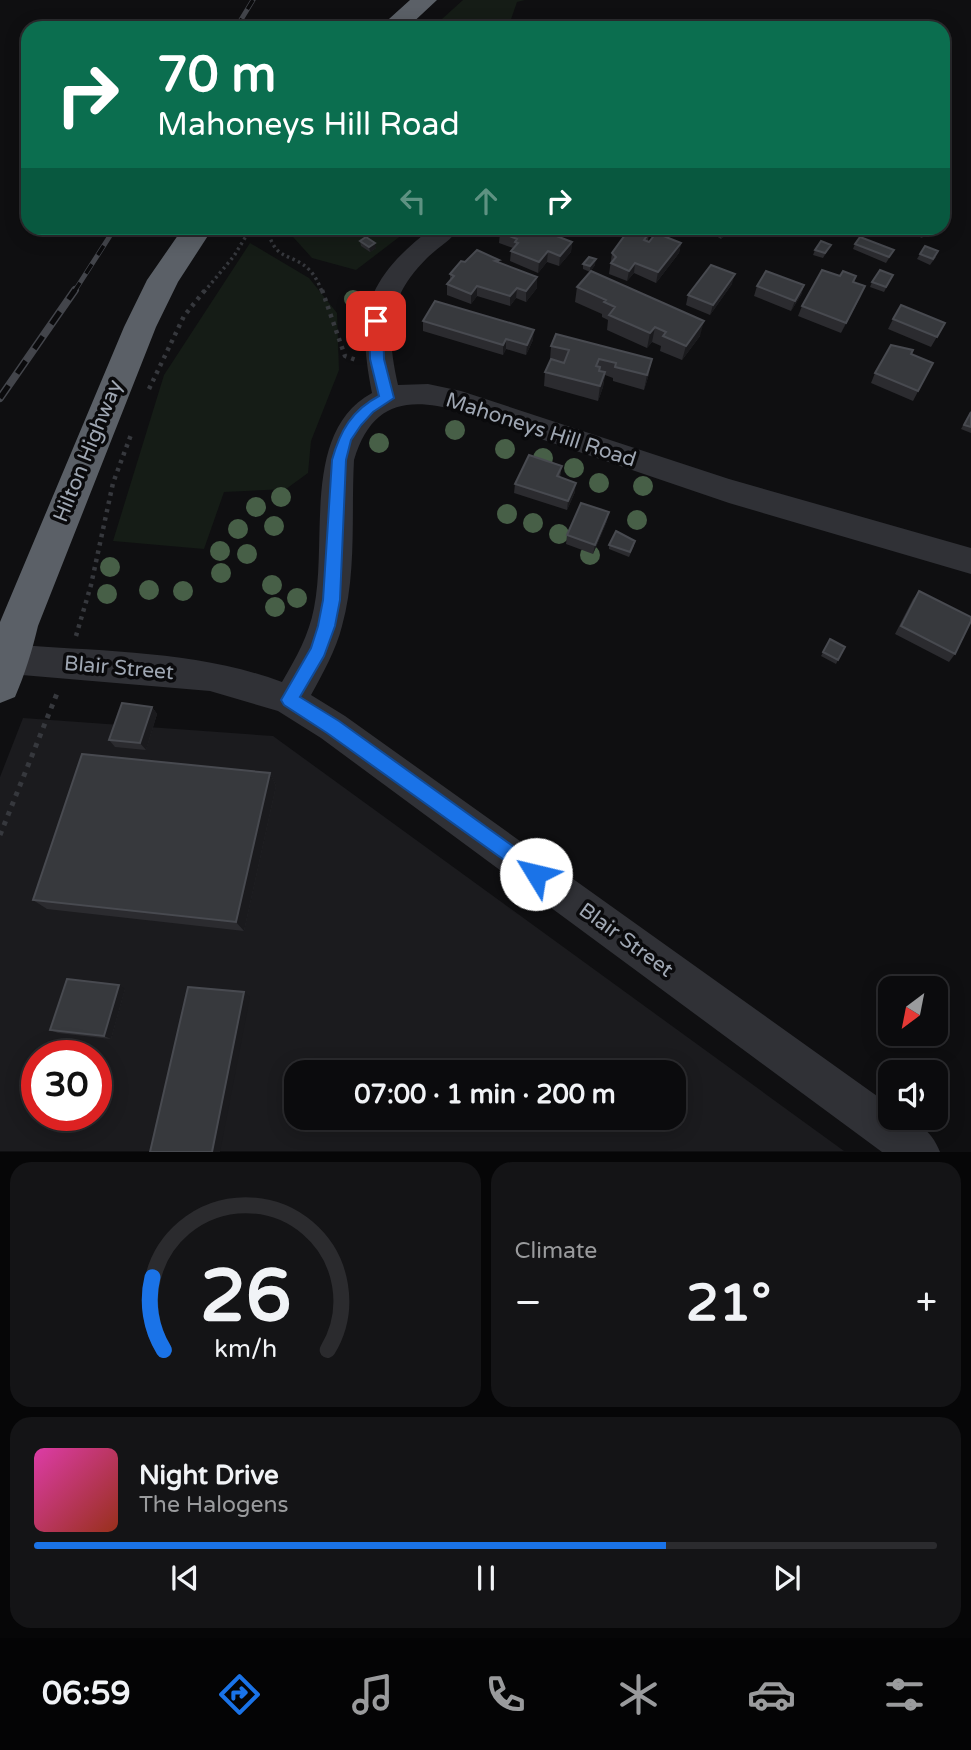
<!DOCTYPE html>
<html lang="en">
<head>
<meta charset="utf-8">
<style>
  body { margin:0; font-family:"Varela Round",sans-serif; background:#141416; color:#f1f3f6; height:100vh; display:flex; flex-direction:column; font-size:26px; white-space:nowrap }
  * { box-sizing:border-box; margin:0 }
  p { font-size:23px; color:#9a9b9d }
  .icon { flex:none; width:38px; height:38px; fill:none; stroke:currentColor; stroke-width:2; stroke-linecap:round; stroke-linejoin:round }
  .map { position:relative; height:1152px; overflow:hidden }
  .details { display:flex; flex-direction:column; gap:10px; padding:10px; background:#060607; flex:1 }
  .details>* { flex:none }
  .top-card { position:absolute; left:21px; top:21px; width:929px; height:214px; border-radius:21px; box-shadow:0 4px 18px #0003,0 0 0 2px #2b2b2e; background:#0b6e4f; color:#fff; overflow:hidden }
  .needle { width:46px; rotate:212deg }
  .buttons { position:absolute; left:878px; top:976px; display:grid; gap:14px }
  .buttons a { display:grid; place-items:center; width:70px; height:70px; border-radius:14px; background:#0b0b0d; box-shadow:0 4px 18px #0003,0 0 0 2px #2b2b2e; font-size:35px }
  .speed { position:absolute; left:21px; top:1040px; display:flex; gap:14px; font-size:35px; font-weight:700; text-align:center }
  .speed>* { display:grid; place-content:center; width:91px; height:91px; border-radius:50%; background:#0b0b0d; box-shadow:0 4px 18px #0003,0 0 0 2px #2b2b2e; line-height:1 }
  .speed .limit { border:10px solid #d22; background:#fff; color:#111 }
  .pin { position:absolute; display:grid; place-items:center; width:60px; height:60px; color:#fff; margin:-30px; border-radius:14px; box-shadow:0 4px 10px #0006 }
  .me { position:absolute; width:77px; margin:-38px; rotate:306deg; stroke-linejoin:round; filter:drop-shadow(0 0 5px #0008) }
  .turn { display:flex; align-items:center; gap:24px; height:147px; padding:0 21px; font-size:32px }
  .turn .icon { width:91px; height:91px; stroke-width:2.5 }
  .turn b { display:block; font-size:49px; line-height:60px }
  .lanes { display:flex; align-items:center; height:66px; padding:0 21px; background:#0003; justify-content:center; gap:35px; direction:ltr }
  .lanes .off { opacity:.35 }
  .big { font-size:52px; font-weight:800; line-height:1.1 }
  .details .card { flex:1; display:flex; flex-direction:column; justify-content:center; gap:10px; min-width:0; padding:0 24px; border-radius:21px; background:#141416 }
  .details .dial { align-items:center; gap:0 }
  .dial svg { height:182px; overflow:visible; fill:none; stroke:#2b2b2e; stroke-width:7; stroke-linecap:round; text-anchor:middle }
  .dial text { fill:#f1f3f6; stroke:none }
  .song { display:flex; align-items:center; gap:21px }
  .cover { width:84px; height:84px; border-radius:10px; background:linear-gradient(135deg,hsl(320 70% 55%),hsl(10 70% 35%)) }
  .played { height:7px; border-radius:4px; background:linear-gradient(90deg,#1a73e8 70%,#2b2b2e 70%) }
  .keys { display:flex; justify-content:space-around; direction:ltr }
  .heat { display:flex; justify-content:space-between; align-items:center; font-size:38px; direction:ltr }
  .details .tiles { flex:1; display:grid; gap:10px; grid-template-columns:1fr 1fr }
  .card:last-child { grid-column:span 2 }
  .trip { position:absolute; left:284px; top:1060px; width:402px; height:70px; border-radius:21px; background:#0b0b0d; box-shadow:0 4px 18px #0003,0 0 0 2px #2b2b2e; font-weight:800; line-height:70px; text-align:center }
  .tabs { display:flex; height:112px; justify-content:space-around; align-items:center; background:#040405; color:#9a9b9d }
  .tabs .icon { width:49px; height:49px }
  .tabs .active { color:#1a73e8 }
  .tabs b { font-size:32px; color:#f1f3f6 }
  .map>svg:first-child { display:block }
  .built { fill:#1b1b1e; fill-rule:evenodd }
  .green { fill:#151c16 }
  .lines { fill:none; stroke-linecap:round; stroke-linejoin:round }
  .path-far2 { stroke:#36383d; stroke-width:3.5; stroke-dasharray:2.5 3.5; stroke-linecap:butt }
  .path-far1 { stroke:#36383d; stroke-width:4.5; stroke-dasharray:3.5 5; stroke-linecap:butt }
  .path { stroke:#36383d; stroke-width:5; stroke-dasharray:4.5 6; stroke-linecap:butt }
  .minor { fill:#303136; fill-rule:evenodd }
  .highway { fill:#5b6067; fill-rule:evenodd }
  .rail-far1-casing { stroke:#43454b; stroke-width:5 }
  .rail-casing { stroke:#43454b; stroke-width:8 }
  .rail-far1 { stroke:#0a0a0c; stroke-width:3.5; stroke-dasharray:11; stroke-linecap:butt }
  .rail { stroke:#0a0a0c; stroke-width:5; stroke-dasharray:15; stroke-linecap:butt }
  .tree { fill:#475f47 }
  .wall { fill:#2b2b2f }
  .shaded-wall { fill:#1a1a1d }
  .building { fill:#37393d; stroke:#484a50; stroke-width:2 }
  .route { fill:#1a73e8; stroke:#114b97; stroke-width:2 }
  .labels { text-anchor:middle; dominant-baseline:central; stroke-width:7; stroke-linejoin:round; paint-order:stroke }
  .street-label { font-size:21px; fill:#9fa7b3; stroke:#0a0a0c }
</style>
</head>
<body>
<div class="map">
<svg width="971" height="1152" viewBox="0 0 971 1152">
  <rect width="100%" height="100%" fill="#0f0f11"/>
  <!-- built -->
  <path class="built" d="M23,718L273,736L844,1151H0V777ZM37,1055H96V1115H37ZM296,1073H674V1118H296Z"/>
  <!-- green -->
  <path class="green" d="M463,0H525L517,2L508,28H432Z
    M285,228H411L356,270L312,258Z
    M250,243L309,278L337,313L339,370L311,441L308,473L286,489L224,492L204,549L113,541L164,375Z"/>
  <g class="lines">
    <!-- path-far2 -->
    <path class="path-far2" d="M268,228C269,233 270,240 273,244C283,264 308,252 322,292
      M204,292L234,256L251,228"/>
    <!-- path-far1 -->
    <path class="path-far1" d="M322,290L345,356L356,360
      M149,389L184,316L205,290
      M76,636L91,585L113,483L132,432"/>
    <!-- path -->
    <path class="path" d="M0,835L58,691"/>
    <!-- minor -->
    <path class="minor" d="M432,228H459C452,240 437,248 427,258C387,298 386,332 398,385L428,384L461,391L729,479L971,548V574L729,503L459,411C406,396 371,403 354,460C351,515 357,573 342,626C336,650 323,673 311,695L345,716L891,1106V1118C915,1118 931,1129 940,1152H882L321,738L278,711L210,691L10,674L0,670V648L10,644C101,652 196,650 282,682C296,658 309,635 314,608C328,540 301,432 372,393C356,313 366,279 432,228Z"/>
    <!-- highway -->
    <path class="highway" d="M410,0H437L407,28H379Z
      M183,228H213L178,282L156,327L38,626C32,651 25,674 15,697L0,703V622L124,327L147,280Z"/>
    <defs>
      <path id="rail-far1" d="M236,28L253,0
        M74,292L115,228"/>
      <path id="rail" d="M0,398L75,290"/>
    </defs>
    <!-- rail-far1 casing -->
    <use href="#rail-far1" class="rail-far1-casing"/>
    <!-- rail casing -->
    <use href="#rail" class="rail-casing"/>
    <!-- rail-far1 -->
    <use href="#rail-far1" class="rail-far1"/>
    <!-- rail -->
    <use href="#rail" class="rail"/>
  </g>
  <!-- trees -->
  <g class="tree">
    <circle cx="353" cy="299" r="9"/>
    <circle cx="455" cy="430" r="10"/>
    <circle cx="379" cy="443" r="10"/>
    <circle cx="505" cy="449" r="10"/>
    <circle cx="543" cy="458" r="10"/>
    <circle cx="574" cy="468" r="10"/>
    <circle cx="599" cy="483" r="10"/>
    <circle cx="643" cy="486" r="10"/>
    <circle cx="281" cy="497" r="10"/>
    <circle cx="256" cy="507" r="10"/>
    <circle cx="507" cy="514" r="10"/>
    <circle cx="637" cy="520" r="10"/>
    <circle cx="533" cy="523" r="10"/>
    <circle cx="274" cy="526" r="10"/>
    <circle cx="238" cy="529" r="10"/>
    <circle cx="559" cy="534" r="10"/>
    <circle cx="220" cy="551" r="10"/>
    <circle cx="247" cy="554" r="10"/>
    <circle cx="590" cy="555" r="10"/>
    <circle cx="110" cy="567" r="10"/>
    <circle cx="221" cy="573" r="10"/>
    <circle cx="272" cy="585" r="10"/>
    <circle cx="149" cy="590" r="10"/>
    <circle cx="183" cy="591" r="10"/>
    <circle cx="107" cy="594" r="10"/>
    <circle cx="297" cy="598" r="10"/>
    <circle cx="275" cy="607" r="10"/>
  </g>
  <!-- wall -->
  <path class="wall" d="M685,228H734L721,239L708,231L701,237Z
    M789,228H806L800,236L788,231Z
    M813,228H837L832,235Z
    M916,228H929L922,238L913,234Z
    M500,232L572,242L571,252L559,266L547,262L538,273L510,261L511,251L513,248L499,243Z
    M649,233L648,241L681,243L679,253L656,283L634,273L627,281L609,274L612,253Z
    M360,241L376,248L370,252L361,246Z
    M855,244L891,255L886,263L853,249Z
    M831,245L823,258L813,255L815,250Z
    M920,254L936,257L930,265L917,259Z
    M499,260V263L537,277V288L526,302L516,298L510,306L477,296L471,304L447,295V284L450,281V274L465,262Z
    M583,264L595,265L590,272L583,269Z
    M893,275L884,292L870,287L872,282Z
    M840,276L853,282L861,296L841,333L798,316L802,306Z
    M732,284L710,315L686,305L688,295Z
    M804,285L801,295L791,311L754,296L757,286Z
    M577,287L700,336L682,360L660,351L661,346L652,342L647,348L607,330L608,320L602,317V314L575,302Z
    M893,319L945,323L931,347L888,329Z
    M423,321L533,340L526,355L506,349L503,355L423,331Z
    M556,334L649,374L644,390L613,381V378L605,375L603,387L598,401L544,386L545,372L551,361L550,360L551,346Z
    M911,354L933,363L913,401L871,383L875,373Z
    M971,411V433L961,429Z
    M562,466L560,477L575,492L567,510L514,493L515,484Z
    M607,521L593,554L566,544L567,535Z
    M609,545L634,546L629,557L609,549Z
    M919,591L955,654L949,662L895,634L913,599Z
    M830,639L838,660L836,664L821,656Z
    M152,707L157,714L146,750L115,747L109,740Z
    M270,773L276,786L244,931L47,909L33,900Z
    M125,989L111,1039L58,1033L50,1030Z"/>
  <!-- shaded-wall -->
  <path class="shaded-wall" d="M703,228H708V231L701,237Z
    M723,228H734L721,239Z
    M572,242L571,252L559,266L560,256Z
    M375,243L376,248L370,252L369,247Z
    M681,243L679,253L656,283L658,272Z
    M548,251L547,262L538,273L539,262Z
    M596,259L595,265L590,272V266Z
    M635,263L634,273L627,281L629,271Z
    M735,274L732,284L710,315L713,305Z
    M537,277V288L526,302V291Z
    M804,285L801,295L791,311L795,301Z
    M477,286V296L471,304V294Z
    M865,286L861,296L841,333L846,323Z
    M517,288L516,298L510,306V296Z
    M704,321L700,336L682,360L686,346Z
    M655,327L652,342L647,348L650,333Z
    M534,330L533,340L526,355L527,345Z
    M506,339V349L503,355V345Z
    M652,359L649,374L644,390L647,375Z
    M605,372L603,387L598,401L600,386Z
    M576,483L575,492L567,510L568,501Z
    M609,512L607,521L593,554L595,545Z
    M152,707L157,714L146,750L140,743Z
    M270,773L276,786L244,931L236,922Z
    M119,985L125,989L111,1039L104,1036Z
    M244,992L250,997L220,1152H212Z"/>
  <!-- building -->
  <path class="building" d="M504,228H536L572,242L560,256L548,251L539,262L511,251L518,243L515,242L517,239L500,232Z
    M630,228H635L649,233L644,240L649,242L656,233L681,243L658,272L635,263L629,271L611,263L616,257L612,253Z
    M916,228H928L925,233L915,229Z
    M366,237L375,243L369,247L360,241Z
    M860,237L894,250L889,257L855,244Z
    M821,241L831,245L825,253L815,250Z
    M925,246L938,251L933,259L920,254Z
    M477,250L499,260L495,261L537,277L526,291L517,288L510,296L477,286L471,294L447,284L454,276L450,274L461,261L465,262Z
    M589,257L596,259L590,266L583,264Z
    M711,265L735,274L713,305L688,295Z
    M822,270L840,276L843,271L856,276L853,282L865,286L846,323L802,306Z
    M880,270L893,275L886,287L872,282Z
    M591,271L704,321L686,346L663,336L666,332L655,327L650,333L609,315L615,307L604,302L606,300L577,287Z
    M766,271L804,285L795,301L757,286Z
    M435,301L534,330L527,345L506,339L503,345L423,321Z
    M901,305L945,323L937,337L893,319Z
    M556,334L652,359L647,375L615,367L616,363L599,359L596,366L600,367L599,371L605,372L600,386L545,372L551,359L564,363L569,350L551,346Z
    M891,345L913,350L911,354L933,363L918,391L875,373Z
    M971,412V427L964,425Z
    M529,455L562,466L557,476L576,483L568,501L515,484Z
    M581,503L609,512L595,545L567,535Z
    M616,531L635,541L630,552L609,545Z
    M919,591L971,617V621L955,654L901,626Z
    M830,639L845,647L838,660L823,652Z
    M122,703L152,707L140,743L109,740Z
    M82,754L270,773L236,922L33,900Z
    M67,979L119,985L104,1036L50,1030Z
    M188,987L244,992L212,1152H150Z"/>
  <!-- route -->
  <path class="route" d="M376,316L383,321L384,359L394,398L373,412L361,425L351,440L346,460L340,600L335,626L324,656L300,697L339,721L542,867L545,874L542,881L536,883L327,733L284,705L281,700L311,648L318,626L323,600L332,460C340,431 352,410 379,396L370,359L369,321Z"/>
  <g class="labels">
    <!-- street labels -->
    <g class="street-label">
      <text transform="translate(541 430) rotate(18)">Mahoneys Hill Road</text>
      <text transform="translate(88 451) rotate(-68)">Hilton Highway</text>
      <text transform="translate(119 668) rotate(5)">Blair Street</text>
      <text transform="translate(626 940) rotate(36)">Blair Street</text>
    </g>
  </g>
</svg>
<div class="buttons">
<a><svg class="needle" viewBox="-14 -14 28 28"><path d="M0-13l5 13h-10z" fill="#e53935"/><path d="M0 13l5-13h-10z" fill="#9a9b9d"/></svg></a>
<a><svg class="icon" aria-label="sound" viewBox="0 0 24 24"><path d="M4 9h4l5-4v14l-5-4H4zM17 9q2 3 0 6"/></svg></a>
</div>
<div class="speed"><div class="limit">30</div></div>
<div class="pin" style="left:376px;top:321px;background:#d93025"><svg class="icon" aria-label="arrive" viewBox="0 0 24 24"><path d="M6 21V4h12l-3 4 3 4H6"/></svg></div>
<svg class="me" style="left:536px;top:874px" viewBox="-20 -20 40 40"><circle r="19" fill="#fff"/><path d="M0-13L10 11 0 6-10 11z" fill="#1a73e8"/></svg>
<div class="trip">07:00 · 1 min · 200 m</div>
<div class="top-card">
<div class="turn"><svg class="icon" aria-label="right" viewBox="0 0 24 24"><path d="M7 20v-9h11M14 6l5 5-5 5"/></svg><div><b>70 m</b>Mahoneys Hill Road</div></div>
<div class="lanes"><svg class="icon off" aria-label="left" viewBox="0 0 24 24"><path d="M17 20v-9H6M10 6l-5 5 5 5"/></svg><svg class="icon off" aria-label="ahead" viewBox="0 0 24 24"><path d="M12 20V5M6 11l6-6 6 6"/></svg><svg class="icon" aria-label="right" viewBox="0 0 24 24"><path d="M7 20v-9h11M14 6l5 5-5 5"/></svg></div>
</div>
</div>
<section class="details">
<div class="tiles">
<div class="card dial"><svg viewBox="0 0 100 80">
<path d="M14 69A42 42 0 1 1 86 69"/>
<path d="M14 69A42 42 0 0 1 9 37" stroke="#1a73e8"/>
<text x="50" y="56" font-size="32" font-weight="700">26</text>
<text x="50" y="72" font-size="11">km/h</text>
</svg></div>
<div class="card"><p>Climate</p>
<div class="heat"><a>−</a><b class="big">21°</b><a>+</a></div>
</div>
<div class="card">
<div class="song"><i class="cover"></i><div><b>Night Drive</b><p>The Halogens</p></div></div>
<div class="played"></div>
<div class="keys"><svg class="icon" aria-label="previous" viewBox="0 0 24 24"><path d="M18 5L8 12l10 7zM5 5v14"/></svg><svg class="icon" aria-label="pause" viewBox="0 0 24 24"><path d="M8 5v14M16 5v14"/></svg><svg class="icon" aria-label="next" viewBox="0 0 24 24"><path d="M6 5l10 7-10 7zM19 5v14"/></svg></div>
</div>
</div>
</section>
<nav class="tabs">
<b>06:59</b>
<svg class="icon active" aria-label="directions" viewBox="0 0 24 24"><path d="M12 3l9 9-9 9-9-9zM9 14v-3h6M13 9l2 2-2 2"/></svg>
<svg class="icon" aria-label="music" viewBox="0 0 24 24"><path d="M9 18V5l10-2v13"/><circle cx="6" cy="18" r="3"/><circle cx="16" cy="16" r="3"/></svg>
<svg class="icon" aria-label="phone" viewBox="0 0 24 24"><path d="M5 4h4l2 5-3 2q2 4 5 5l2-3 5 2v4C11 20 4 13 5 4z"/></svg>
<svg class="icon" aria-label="climate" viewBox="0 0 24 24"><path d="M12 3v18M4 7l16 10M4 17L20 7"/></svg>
<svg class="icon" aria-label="car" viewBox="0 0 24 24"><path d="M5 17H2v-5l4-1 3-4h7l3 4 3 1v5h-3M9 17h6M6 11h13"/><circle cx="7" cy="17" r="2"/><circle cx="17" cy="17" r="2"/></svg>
<svg class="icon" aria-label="filters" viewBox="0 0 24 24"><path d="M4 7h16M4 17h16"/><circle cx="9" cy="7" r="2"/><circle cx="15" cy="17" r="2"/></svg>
</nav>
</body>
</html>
